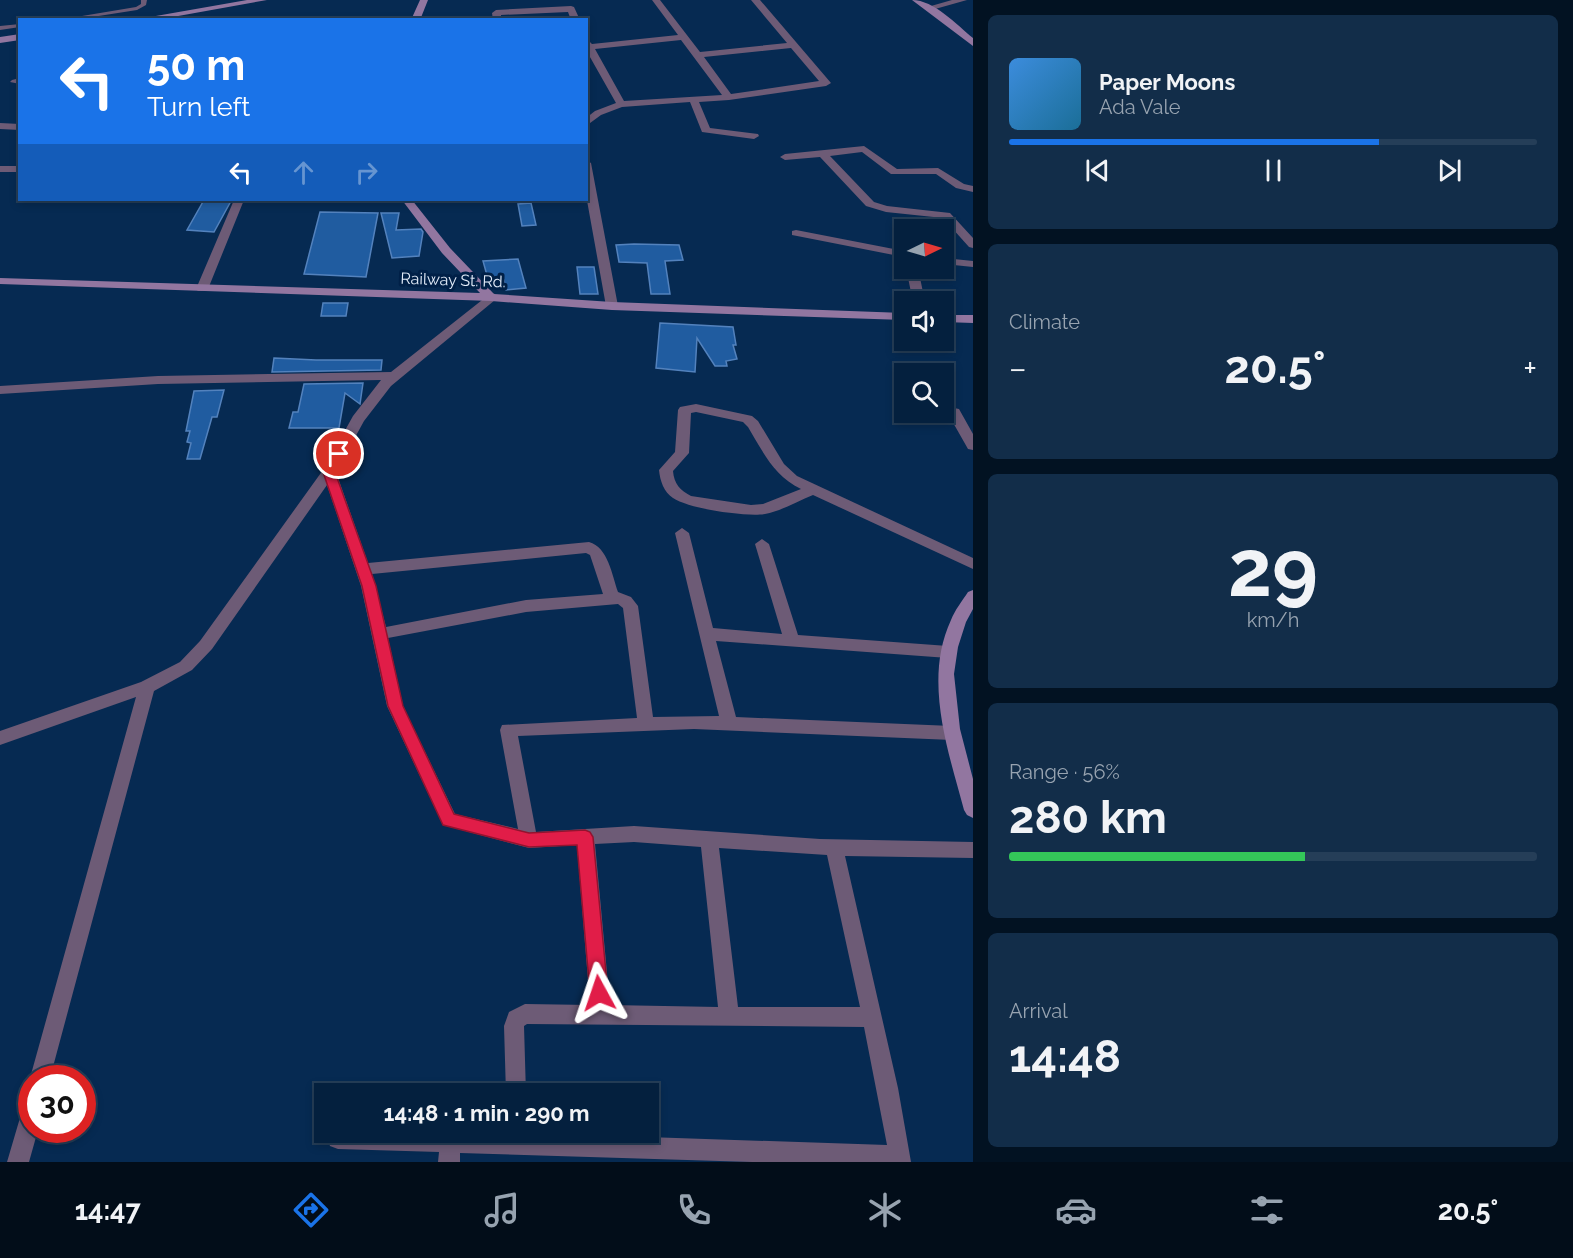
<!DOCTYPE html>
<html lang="en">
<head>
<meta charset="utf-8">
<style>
  body { margin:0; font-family:Raleway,sans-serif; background:#122d49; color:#f1f3f6; height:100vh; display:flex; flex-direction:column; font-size:22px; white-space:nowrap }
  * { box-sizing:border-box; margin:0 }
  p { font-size:20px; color:#97a3b0 }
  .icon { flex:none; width:33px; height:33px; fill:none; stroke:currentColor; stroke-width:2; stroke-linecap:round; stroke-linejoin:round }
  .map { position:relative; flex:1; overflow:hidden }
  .drawer { display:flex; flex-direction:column; gap:15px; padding:15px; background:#021222; width:600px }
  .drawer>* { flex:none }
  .banner { position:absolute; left:18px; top:18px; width:570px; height:183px; border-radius:0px; box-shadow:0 3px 9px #0003,0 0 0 2px #253e58; background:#1a73e8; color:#fff; overflow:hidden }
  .needle { width:39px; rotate:85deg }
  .tools { position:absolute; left:894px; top:219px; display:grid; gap:12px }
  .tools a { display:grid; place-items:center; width:60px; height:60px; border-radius:0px; background:#04203e; box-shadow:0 3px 9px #0003,0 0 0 2px #253e58; font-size:30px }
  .speed { position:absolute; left:18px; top:1065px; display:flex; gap:12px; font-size:30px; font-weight:700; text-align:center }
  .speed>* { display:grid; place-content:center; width:78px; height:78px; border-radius:50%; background:#04203e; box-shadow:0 3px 9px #0003,0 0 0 2px #253e58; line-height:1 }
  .speed .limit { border:9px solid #d22; background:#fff; color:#111 }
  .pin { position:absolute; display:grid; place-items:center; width:51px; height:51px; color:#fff; margin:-26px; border:3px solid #fff; border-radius:50%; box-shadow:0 2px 6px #0007 }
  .me { position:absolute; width:66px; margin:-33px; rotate:355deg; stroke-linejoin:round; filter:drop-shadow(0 0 4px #0008) }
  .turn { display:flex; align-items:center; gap:21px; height:126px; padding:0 30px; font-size:27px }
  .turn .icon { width:78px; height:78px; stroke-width:2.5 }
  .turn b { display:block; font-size:42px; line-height:51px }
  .lanes { display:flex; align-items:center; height:57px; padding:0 30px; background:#0003; justify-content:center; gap:30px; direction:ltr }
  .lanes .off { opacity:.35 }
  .big { font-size:45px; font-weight:700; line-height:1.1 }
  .drawer .widget { flex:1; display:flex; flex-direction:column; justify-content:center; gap:9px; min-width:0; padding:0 21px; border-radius:9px; background:#122d49 }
  .drawer .dial { align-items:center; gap:0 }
  .dial b { font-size:78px; line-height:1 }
  .song { display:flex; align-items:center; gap:18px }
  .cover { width:72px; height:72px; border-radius:9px; background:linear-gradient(135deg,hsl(210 70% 55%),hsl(200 70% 35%)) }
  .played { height:6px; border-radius:3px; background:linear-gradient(90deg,#1a73e8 70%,#253e58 70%) }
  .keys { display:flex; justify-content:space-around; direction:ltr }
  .heat { display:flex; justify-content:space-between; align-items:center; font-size:33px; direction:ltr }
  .charge { height:9px; border-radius:4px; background:linear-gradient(90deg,#34c759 56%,#253e58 0) }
  .trip { position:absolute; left:314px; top:1083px; width:345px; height:60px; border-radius:0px; background:#04203e; box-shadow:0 3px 9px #0003,0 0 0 2px #253e58; font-weight:700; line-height:60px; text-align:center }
  .tabs { display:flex; height:96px; justify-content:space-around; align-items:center; background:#020d19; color:#97a3b0 }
  .tabs .icon { width:42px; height:42px }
  .tabs .active { color:#1a73e8 }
  .tabs b { font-size:27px; color:#f1f3f6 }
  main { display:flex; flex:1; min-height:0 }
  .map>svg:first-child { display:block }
  .building { fill:#205ca0; stroke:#5382bd; stroke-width:1.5 }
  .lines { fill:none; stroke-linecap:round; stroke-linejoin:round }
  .lane { fill:#6d5b76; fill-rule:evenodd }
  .street { fill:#6d5b76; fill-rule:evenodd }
  .secondary { fill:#9276a0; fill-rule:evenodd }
  .route { fill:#e11d48; stroke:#92132f; stroke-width:1.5 }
  .labels { text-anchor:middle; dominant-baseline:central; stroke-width:6; stroke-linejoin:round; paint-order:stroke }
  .far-street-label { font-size:16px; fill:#e2ecf9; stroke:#002047 }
</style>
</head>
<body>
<main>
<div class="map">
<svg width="973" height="1162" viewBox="0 0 973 1162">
  <rect width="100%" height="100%" fill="#062a52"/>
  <!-- building -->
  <path class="building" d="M204,200L231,201L214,232L187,230Z
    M531,203L536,225L522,226L518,204Z
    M320,212L378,213L366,277L304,274Z
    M381,213H399L396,230L421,229L423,232L419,256L392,258Z
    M634,244L679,245L683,260L665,261L670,294H651L647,263L619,262L616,245Z
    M518,259L526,288L506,290L504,280L488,279L483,261Z
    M577,267H594L598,294H580Z
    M323,303H348L346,316H321Z
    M660,323L733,327L736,345H733L737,359L726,361L727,366H715L697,338L695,372L656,368Z
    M274,358L316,360H382L381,370L272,372Z
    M363,383L360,404L345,393L339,428H289L293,412H298L304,384Z
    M224,390L217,417H212L200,459H187L191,443L187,442L190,431H186L194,391Z"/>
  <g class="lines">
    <!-- lane -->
    <path class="lane" d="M141,0H147L146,5L137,10L73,20H58L136,7L141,4Z
      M20,24V27L0,30V26Z"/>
    <!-- street -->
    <path class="street" d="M652,0H660L700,52L787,43L751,0H760L831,83L826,86L729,100L699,102L710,128L758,134L759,136L754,139L702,132L690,102L622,107L601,115L586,126V118L595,111L616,103L586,50V38L592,44L678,35ZM681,40L722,95L624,101L595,49ZM791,48L819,81L731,94L704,57Z
      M952,0H967L928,11L924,8Z
      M571,6L574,7L580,20H571L568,12L501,15V20H493L492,13L496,10Z
      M20,78V84L10,82L12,80Z
      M0,123L20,124V130L0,129Z
      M864,146L897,169L938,168L964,184L973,186V192L956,188L936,174H891L862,152L830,156L874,202L887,206L950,213L973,238V248L969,247L943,218L886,212L866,206L820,157L785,160L780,157L785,154Z
      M586,160L591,163L618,306L612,310L606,306L586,195Z
      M0,166H20V172H0Z
      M234,200H244L208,289L206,291H198L196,289Z
      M796,230L904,251V257L792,235V231Z
      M944,258L973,261V267L944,264Z
      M906,268H918L925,302H913Z
      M491,293L495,294V300L391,386L364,421L336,472L368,563L589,542C608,547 612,575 618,592L631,597L638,606L653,717L719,716L675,533L682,528L689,533L713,628L782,634L755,544L762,539L769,544L798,635L948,646L954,648L956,652L954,656L948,658L716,641L736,717L952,726L958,728L960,733L958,738L952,740L694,729L518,736L536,832L634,826L820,839L973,842V858L845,856L898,1088L911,1162H752L460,1153V1162H438L439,1152L338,1149L330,1146L327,1138L330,1132H499L887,1145L864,1027L527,1024L524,1026L526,1094H506L504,1026L509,1012L525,1004L590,1005L577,845L529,848L443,825L387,706L361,586L327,485L212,649L192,670L154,691L50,1078H32V1082L30,1078L136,697L0,745V731L141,682L180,662L200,641L323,470L353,416L381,380L158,384L0,394V386L158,376L391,372ZM586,553L590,555L603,594L526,600L386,627L372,574ZM618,604L623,608L637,718L502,725L500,730L518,829L455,814L403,706L388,638L526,612ZM634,842L701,847L718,1007L610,1005L595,844ZM719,848L827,855L860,1007H738Z
      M696,404L752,416L758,421L784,464L797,476L973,558V569L813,495C798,501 781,511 765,514C747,517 689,509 673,498C664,492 660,481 659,470L675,452L678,410L680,407ZM696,412L743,422L748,427C763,452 774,476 801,489L763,504L751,505L691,496C680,490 674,484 673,471L689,453L691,413Z
      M954,408L959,409L973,434V450L968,449L947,412Z
      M32,1101V1130H38L29,1162H7L22,1111L25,1104Z"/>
    <!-- secondary -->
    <path class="secondary" d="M247,0H267L156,20H133Z
      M420,0H428L420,20H411Z
      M912,0C934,0 957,25 973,38V46Z
      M20,34V40L0,43V37Z
      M402,200H412L450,248L494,294L612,302L904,313V320L612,310L491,301L0,284V278L480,293L442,253Z
      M973,315V323L944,322V315Z
      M973,590V609L966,622L958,647L954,674L960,729L973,779V818L967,815L964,810C948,750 923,680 951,620C955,610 962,601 968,592Z"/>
  </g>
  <!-- route -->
  <path class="route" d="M339,450L345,454L335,472L376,586L403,706L454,814L529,833L585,830L590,832L593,837L608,993L605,999L599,1001L593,999L590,993L577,845L529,847L443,825L388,706L362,586L323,472L334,451Z"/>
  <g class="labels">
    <!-- far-street labels -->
    <g class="far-street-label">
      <text transform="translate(453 280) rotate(2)">Railway St. Rd.</text>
    </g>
  </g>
</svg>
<div class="tools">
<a><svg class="needle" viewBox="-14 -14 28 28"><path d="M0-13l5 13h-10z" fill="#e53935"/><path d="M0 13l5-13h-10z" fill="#97a3b0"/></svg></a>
<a><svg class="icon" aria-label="sound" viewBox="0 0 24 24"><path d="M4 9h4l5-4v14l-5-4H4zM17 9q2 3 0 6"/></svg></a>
<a><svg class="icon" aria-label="search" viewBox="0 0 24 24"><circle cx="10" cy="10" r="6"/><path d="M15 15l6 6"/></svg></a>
</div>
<div class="speed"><div class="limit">30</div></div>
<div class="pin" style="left:339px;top:454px;background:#d93025"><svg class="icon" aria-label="arrive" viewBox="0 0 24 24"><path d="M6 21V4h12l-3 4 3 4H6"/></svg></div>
<svg class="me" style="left:599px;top:993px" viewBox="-20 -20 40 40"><path d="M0-17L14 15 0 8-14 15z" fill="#e11d48" stroke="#fff" stroke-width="4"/></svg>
<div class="trip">14:48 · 1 min · 290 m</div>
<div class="banner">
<div class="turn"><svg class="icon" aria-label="left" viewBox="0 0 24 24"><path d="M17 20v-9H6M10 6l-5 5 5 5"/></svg><div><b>50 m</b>Turn left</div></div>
<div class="lanes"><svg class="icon" aria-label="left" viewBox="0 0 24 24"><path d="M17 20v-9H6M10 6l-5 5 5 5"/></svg><svg class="icon off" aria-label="ahead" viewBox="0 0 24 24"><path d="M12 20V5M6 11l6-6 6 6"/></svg><svg class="icon off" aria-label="right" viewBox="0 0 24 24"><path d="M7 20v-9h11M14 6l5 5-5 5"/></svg></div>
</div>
</div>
<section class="drawer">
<div class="widget">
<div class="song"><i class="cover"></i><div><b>Paper Moons</b><p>Ada Vale</p></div></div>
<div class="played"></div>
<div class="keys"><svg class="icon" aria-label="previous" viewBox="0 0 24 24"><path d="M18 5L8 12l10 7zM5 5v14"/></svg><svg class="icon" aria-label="pause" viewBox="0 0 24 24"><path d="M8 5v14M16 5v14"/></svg><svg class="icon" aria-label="next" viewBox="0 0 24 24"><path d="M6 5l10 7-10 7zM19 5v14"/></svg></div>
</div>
<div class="widget"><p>Climate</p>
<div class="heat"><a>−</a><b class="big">20.5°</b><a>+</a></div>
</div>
<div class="widget dial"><b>29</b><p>km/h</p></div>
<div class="widget"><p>Range · 56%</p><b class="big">280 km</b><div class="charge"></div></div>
<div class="widget"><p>Arrival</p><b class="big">14:48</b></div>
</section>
</main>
<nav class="tabs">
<b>14:47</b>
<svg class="icon active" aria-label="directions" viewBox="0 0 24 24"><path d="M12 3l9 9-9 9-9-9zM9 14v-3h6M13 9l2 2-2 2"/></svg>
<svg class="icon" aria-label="music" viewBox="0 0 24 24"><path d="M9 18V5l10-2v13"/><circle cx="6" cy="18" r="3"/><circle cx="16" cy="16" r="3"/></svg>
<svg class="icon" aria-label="phone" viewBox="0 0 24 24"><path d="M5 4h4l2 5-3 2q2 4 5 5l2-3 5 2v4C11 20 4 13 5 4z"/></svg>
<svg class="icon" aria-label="climate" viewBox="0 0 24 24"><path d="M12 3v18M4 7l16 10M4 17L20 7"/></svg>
<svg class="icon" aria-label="car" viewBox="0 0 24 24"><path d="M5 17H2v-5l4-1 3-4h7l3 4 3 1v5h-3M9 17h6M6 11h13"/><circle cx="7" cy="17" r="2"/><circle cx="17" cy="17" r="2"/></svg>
<svg class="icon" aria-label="filters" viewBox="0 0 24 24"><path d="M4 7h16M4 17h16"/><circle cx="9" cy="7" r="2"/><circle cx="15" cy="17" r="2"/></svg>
<b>20.5°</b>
</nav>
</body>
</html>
